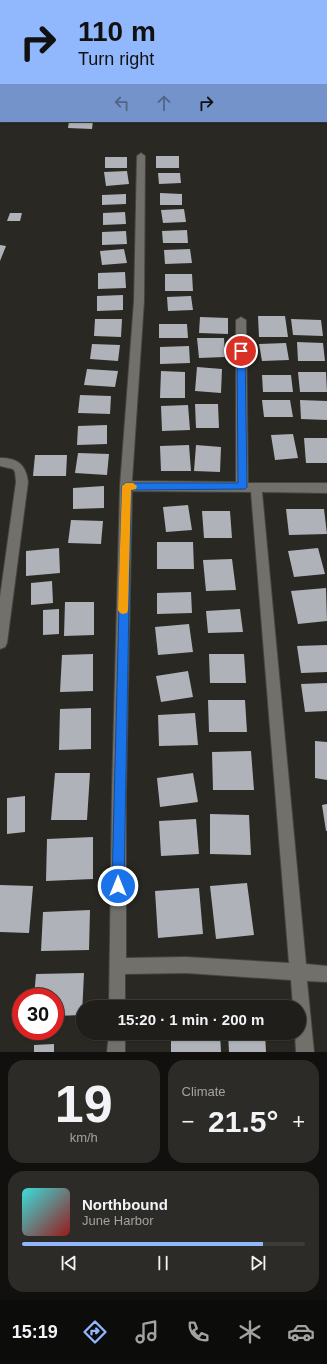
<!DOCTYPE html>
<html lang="en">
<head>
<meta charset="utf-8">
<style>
  body { margin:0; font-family:Helvetica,sans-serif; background:#2c2b27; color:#f1f3f6; height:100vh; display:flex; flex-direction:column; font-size:15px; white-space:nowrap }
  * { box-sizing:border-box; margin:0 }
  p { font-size:13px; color:#a1a2a2 }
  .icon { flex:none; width:22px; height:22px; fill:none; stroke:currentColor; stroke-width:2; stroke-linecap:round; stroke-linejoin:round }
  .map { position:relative; height:1052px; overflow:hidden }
  .sheet { display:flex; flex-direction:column; gap:8px; padding:8px; background:#11100e; flex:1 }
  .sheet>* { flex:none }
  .guide { position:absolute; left:0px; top:0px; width:327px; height:122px; box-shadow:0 1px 3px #0004,0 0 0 1px #3c3c39; background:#91b8fd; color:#111; overflow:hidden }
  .speed { position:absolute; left:12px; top:988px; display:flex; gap:8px; font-size:20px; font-weight:700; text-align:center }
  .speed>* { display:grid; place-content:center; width:52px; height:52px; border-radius:50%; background:#1f1e1a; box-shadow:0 1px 3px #0004,0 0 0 1px #3c3c39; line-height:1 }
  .speed .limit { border:6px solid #d22; background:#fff; color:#111 }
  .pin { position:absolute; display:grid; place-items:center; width:34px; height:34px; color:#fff; margin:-17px; border:2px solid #fff; border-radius:50%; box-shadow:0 1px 4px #0007 }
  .me { position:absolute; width:44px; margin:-22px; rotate:0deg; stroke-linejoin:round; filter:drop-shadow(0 0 3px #0008) }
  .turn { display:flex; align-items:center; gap:14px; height:84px; padding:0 12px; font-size:18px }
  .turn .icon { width:52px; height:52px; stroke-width:2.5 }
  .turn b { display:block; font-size:28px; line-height:34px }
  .lanes { display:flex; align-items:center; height:38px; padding:0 12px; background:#0003; justify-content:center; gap:20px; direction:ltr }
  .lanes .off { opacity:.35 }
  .big { font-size:30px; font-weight:600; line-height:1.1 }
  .sheet .tile { flex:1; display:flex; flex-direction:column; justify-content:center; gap:6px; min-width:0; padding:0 14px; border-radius:16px; background:#2c2b27 }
  .sheet .dial { align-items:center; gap:0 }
  .dial b { font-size:52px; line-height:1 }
  .song { display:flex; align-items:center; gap:12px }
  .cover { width:48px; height:48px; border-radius:6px; background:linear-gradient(135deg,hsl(180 70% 55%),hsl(0 70% 35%)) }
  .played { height:4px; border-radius:2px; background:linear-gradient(90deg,#91b8fd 85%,#3c3c39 85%) }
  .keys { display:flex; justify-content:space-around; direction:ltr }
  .heat { display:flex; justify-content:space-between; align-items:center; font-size:22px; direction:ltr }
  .sheet .tiles { flex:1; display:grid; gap:8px; grid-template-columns:1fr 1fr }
  .tile:last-child { grid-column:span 2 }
  .trip { position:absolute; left:76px; top:1000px; width:230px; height:40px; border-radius:20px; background:#1f1e1a; box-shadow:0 1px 3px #0004,0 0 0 1px #3c3c39; font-weight:600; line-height:40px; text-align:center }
  .tab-bar { display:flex; height:64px; justify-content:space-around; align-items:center; background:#0c0c0a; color:#a1a2a2 }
  .tab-bar .icon { width:28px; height:28px }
  .tab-bar .active { color:#91b8fd }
  .tab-bar b { font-size:18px; color:#f1f3f6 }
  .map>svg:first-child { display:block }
  .building { fill:#afb3b9 }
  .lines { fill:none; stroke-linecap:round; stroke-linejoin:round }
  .minor-casing { stroke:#464440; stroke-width:2 }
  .minor { fill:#72706a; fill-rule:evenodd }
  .route { fill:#1a73e8; stroke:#114b97 }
  .slow { fill:#f59e0b }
</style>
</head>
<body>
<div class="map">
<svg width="327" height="1052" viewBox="0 0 327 1052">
  <rect width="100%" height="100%" fill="#292822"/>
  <!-- building -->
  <path class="building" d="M69,121H93L92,129L68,128Z
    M156,156H179V168H156Z
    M105,157H127V168H105Z
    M127,171L129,184L106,186L104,172Z
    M158,173H180L181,183L159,184Z
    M160,193L182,194V205H160Z
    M126,194V204L102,205V195Z
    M184,209L186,222L163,223L161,210Z
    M125,212L126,224L103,225V213Z
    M10,213H22L20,221H7Z
    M187,230L188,243H163L162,231Z
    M126,231L127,244L102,245V232Z
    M0,245L6,246L0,261Z
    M124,249L127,263L102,265L100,251Z
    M190,249L192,263L165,264L164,250Z
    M125,272L126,288L98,289V273Z
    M165,274H192L193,291H165Z
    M123,295V310L97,311V296Z
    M191,296L193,310L168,311L167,297Z
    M258,316H285L288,337H259Z
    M200,317L228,318V334L199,333Z
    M95,319H122L121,337L94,336Z
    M291,319L321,320L323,336L293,335Z
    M159,324H187L188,338H159Z
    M197,338H224L225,357L199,358Z
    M297,342L323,343L325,361H298Z
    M286,343L289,360L262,361L259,344Z
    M92,344L120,345L118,361L90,359Z
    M189,346L190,363L160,364V347Z
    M197,367L222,369L221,393L195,391Z
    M87,369L118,371L115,387L84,385Z
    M161,371L185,372V398H160Z
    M298,372H326L327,392H300Z
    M262,375H291L293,392H263Z
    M80,395L111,396L110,414L78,413Z
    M262,400H290L293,417H264Z
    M300,400L327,401V420L301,419Z
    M195,404H218L219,428H196Z
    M188,405L190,430L162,431L161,406Z
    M107,425V444L77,445L78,426Z
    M293,434L298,458L275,460L271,435Z
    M304,438H327V463H306Z
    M189,445L191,471H161L160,446Z
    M196,445L221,447L220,472L194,471Z
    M78,453L109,454L107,475L75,473Z
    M35,455H67L66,476H33Z
    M104,486V508L73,509V488Z
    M188,505L192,530L166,532L163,507Z
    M286,509H324L327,534L289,535Z
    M202,511H230L232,538H204Z
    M71,520L103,521L101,544L68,543Z
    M157,542H193L194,569H157Z
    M59,548L60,573L26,576V551Z
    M318,548L325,574L294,577L288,551Z
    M232,559L236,590L206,591L203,560Z
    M52,581L53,603L31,605V583Z
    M326,588L327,621L298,624L291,591Z
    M191,592L192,613L157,614V593Z
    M65,602H94V635L64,636Z
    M59,609V634L43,635V610Z
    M240,609L243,632L208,633L206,611Z
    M189,624L193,652L158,655L155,627Z
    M327,645V672L301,673L297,646Z
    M93,654V691L60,692L62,655Z
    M209,654H244L246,683H210Z
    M188,671L193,697L161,702L156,676Z
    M327,683V711L305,712L301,684Z
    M208,700H245L247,732H209Z
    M91,708V749L59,750L60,709Z
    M195,713L198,745L159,746L158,715Z
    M315,741L327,742V780L315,778Z
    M251,751L254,790H213L212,752Z
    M55,773H90L87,820H51Z
    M193,773L198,802L160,807L157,778Z
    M25,796V832L7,834V798Z
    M327,804V831H326L322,805Z
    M210,814L249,815L251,855L210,854Z
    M196,819L199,854L161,856L159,821Z
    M93,837V879L46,881L47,839Z
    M247,883L254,935L216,939L210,886Z
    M0,885L33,886L29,933L0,932Z
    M199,888L203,934L158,938L155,891Z
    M90,910L89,950L41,951L43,912Z
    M84,973L82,1015L55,1016V997H34L36,974Z
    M171,1033H220L221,1052H171Z
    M228,1033H265L266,1052H229Z
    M54,1044V1052H34V1045Z"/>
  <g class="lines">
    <defs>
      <path id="minor" d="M110,0H116V1H110Z
        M306,0H313V1H306Z
        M326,20H327V24H326Z
        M0,90H1V94H0Z
        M141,153L145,156L144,301L132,481L236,482V320L241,317L246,320L248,483H327V493L262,492L306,964L327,966V982L307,981L314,1052H296L295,1033H299V1007H293L291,980L186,973L125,974V1007H109L112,792L120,486L134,301L137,156ZM132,491L251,492L289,963L186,957L126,958V792Z
        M0,458C17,458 26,464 28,482L7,643L5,647L0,649V597L16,482L15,472L13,469L0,466Z
        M109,1033H125V1052H107Z"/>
    </defs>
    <!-- minor casing -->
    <use href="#minor" class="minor-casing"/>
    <!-- minor -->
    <use href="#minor" class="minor"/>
  </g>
  <!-- route -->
  <path class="route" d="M241,348L245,351L247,487L245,489L131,490L124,886L122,891L118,892L114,891L112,886L122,486L126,483H238L237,351Z"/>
  <!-- slow -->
  <path class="slow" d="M126,483H133L137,486L136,489L131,490L128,610L127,613L123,614L120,613L118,610L122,486Z"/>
</svg>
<div class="speed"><div class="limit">30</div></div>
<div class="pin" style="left:241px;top:351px;background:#d93025"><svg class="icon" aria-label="arrive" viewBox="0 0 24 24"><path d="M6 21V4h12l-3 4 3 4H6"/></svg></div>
<svg class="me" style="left:118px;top:886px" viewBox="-20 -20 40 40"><circle r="17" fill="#1a73e8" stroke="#fff" stroke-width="3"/><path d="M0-11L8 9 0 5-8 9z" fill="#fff"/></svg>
<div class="trip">15:20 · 1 min · 200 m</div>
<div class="guide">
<div class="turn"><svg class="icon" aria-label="right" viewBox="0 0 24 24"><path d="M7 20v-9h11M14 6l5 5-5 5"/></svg><div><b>110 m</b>Turn right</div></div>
<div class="lanes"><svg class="icon off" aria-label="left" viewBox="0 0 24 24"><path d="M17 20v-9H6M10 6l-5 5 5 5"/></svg><svg class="icon off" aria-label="ahead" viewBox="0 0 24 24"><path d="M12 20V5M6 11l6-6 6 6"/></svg><svg class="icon" aria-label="right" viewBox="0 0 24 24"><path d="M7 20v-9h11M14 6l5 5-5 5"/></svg></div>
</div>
</div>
<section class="sheet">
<div class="tiles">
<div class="tile dial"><b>19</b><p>km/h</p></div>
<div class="tile"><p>Climate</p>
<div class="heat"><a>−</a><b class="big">21.5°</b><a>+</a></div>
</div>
<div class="tile">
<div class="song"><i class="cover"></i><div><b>Northbound</b><p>June Harbor</p></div></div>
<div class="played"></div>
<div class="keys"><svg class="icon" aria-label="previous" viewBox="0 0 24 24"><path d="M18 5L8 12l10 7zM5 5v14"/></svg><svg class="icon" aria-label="pause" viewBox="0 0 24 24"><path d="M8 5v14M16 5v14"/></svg><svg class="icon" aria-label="next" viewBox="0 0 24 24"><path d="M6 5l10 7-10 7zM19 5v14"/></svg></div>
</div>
</div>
</section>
<nav class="tab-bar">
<b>15:19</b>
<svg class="icon active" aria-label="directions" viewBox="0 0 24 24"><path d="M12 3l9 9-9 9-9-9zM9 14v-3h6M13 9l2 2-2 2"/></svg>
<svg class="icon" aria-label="music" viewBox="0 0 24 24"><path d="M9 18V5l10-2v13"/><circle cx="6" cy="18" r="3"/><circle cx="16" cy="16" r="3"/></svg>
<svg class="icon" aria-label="phone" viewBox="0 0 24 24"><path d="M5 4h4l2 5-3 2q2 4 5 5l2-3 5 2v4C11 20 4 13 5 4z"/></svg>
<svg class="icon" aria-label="climate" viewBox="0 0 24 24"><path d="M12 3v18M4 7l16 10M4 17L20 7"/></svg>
<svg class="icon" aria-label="car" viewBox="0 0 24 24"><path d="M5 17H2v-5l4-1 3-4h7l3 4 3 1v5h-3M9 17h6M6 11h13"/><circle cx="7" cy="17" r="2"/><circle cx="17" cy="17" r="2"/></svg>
</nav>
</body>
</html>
